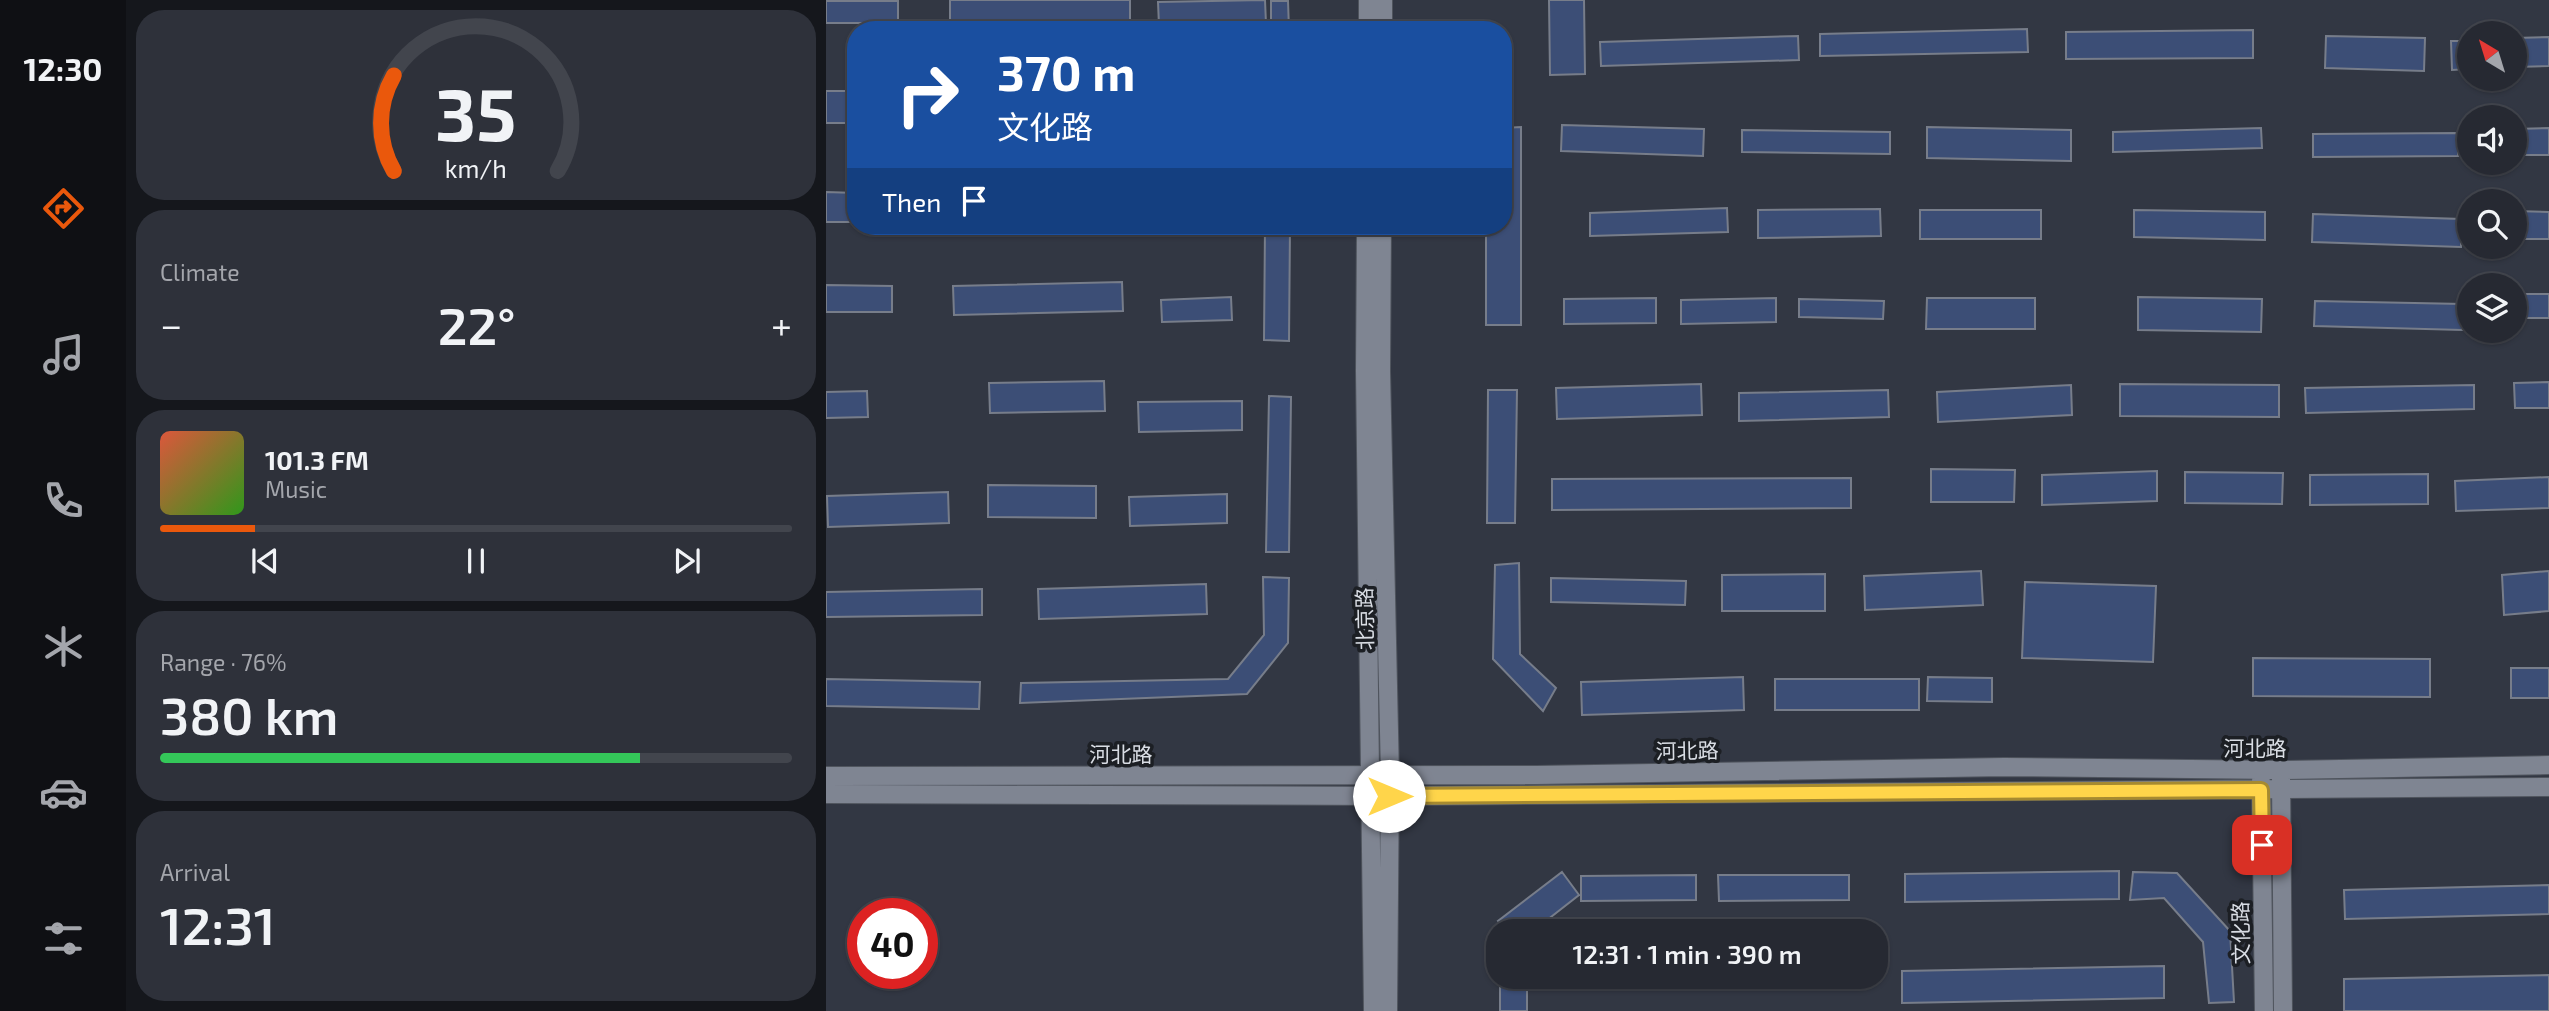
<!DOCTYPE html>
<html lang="en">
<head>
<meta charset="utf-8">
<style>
  body { margin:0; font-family:"Exo 2","Noto Sans SC",sans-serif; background:#2e313a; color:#f1f3f6; height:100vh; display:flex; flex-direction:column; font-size:26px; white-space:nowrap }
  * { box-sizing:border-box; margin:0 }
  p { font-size:23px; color:#a4a6ac }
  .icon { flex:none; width:38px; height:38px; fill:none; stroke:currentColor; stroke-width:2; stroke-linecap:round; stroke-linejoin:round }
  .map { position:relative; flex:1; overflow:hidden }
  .panel { display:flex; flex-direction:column; gap:10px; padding:10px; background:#15171c; width:700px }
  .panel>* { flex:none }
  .guide { position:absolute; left:21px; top:21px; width:665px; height:214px; border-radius:28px; box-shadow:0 2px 5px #0004,0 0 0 2px #42454d; background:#1a4fa0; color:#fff; overflow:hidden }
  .needle { width:46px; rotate:322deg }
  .fabs { position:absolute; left:1631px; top:21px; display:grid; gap:14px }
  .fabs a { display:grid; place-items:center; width:70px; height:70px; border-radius:50%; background:#262932; box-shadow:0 2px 5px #0004,0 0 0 2px #42454d; font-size:35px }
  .speed { position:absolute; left:21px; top:898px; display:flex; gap:14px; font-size:35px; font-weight:700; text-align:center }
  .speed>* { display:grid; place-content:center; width:91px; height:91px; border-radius:50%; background:#262932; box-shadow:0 2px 5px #0004,0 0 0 2px #42454d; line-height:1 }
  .speed .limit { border:10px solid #d22; background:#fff; color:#111 }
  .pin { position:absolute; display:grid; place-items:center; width:60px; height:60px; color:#fff; margin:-30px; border-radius:14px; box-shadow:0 4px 10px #0006 }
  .me { position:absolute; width:77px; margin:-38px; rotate:90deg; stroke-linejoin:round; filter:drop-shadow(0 0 5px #0008) }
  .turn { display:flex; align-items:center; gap:24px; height:147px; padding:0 35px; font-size:32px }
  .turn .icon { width:91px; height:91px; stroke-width:2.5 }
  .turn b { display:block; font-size:49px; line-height:60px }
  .then { display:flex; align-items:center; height:66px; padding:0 35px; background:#0003; gap:14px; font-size:26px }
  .big { font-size:52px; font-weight:600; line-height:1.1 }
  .panel .card { flex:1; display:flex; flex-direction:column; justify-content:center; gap:10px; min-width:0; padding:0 24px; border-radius:28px; background:#2e313a }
  .panel .dial { align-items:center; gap:0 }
  .dial svg { height:182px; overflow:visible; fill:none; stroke:#42454d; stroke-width:7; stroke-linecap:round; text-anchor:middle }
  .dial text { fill:#f1f3f6; stroke:none }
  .song { display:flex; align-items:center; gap:21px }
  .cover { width:84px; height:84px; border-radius:10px; background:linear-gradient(135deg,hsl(10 70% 55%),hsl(110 70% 35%)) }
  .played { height:7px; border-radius:4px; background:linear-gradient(90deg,#ea580c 15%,#42454d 15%) }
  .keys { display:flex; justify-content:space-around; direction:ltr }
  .heat { display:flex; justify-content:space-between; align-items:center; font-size:38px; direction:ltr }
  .charge { height:10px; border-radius:5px; background:linear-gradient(90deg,#34c759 76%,#42454d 0) }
  .trip { position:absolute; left:660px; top:919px; width:402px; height:70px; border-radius:28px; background:#262932; box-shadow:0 2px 5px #0004,0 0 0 2px #42454d; font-weight:600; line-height:70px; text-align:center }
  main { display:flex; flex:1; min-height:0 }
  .tab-bar { display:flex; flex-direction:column; width:126px; justify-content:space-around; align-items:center; background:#0f1014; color:#a4a6ac }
  .tab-bar .icon { width:49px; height:49px }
  .tab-bar .active { color:#ea580c }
  .tab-bar b { font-size:32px; color:#f1f3f6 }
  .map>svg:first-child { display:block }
  .building { fill:#3c4e76; stroke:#777d8a; stroke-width:2 }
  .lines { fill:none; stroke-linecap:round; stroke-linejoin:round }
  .minor-casing { stroke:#4f545d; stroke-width:20 }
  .minor { stroke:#7f8592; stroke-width:18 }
  .route-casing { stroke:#a68a30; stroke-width:18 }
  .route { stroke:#ffd54a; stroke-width:12 }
  .labels { text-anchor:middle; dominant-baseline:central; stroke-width:7; stroke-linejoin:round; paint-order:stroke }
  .street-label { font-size:21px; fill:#d9dde4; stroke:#1c1f24 }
</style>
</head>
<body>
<main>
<nav class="tab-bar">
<b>12:30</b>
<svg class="icon active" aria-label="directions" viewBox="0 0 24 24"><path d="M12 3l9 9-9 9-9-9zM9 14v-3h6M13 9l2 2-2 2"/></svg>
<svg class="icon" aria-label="music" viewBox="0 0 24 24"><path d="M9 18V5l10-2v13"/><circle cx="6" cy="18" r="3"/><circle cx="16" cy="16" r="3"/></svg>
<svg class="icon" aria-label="phone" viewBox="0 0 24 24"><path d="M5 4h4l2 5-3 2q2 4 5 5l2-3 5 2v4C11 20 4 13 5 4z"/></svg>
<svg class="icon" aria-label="climate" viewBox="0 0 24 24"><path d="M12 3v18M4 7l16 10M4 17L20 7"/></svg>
<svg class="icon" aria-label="car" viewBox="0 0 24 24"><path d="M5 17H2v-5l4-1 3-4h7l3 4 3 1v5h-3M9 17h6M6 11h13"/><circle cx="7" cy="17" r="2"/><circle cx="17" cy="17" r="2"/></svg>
<svg class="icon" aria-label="filters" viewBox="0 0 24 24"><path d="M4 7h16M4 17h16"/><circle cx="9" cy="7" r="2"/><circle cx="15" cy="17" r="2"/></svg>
</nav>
<section class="panel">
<div class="card dial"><svg viewBox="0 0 100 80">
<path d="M14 69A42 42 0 1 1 86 69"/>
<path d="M14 69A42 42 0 0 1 14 27" stroke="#ea580c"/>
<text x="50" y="56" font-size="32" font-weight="700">35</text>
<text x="50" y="72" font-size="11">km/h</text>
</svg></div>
<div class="card"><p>Climate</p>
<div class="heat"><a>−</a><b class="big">22°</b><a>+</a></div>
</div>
<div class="card">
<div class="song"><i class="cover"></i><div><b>101.3 FM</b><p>Music</p></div></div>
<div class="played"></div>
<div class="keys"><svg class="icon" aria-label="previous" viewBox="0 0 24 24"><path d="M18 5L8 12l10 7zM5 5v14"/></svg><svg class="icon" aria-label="pause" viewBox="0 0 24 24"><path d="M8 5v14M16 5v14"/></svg><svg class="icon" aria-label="next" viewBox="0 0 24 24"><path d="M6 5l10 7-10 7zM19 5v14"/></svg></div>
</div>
<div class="card"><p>Range · 76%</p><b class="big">380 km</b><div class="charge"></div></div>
<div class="card"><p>Arrival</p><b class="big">12:31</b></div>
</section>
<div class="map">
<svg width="1723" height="1011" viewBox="0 0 1723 1011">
  <rect width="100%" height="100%" fill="#323743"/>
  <!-- building -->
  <path class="building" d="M124,0H304V28H124Z
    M439,0L440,24L333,26L332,2Z
    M723,0H758L759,74L724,75Z
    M0,1H72V23H0Z
    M445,1H462L463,30H445Z
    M1201,29L1202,52L994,56V34Z
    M1427,30V58L1240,59V32Z
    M972,36L973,60L775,66L774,42Z
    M1500,36L1599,38L1598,71L1499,68Z
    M1723,37V66L1689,67V38Z
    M1625,41H1643V69L1626,70Z
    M0,91H30V123H0Z
    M736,125L878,129L877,156L735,151Z
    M695,127V325H660V226H677V128Z
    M1101,127L1245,130V161L1101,158Z
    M1435,128L1436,148L1287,152V132Z
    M1723,128V155H1689V129Z
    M916,130L1064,132V154L916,152Z
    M1632,133V156L1487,157V134Z
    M0,192L30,193V222H0Z
    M901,208L902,232L764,236V213Z
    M1054,209L1055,236L932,238V210Z
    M1094,210H1215V239H1094Z
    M1308,210L1439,212V240L1308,237Z
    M1689,211L1723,212V239H1689Z
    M1487,214L1635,219V247L1486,242Z
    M439,226H464L463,341L438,340Z
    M296,282L297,311L128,315L127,286Z
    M0,285L66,286V312H0Z
    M1689,294H1723V318H1689Z
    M405,297L406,320L336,322L335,300Z
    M1312,297L1436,299L1435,332L1312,330Z
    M830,298V323L738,324V299Z
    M950,298V322L855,324V300Z
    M1101,298H1209V329H1100Z
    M973,299L1058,301L1057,319L973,317Z
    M1489,301L1637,304L1636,330L1488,326Z
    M278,381L279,411L164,413L163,383Z
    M1723,382V408H1689L1688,383Z
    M875,384L876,415L731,419L730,388Z
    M1294,384L1453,385V417L1294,416Z
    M1245,385L1246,415L1112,422L1111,392Z
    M1648,385V409L1480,413L1479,388Z
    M662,390H691L689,523H661Z
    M1062,390L1063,417L913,421V393Z
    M41,391L42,417L0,418V392Z
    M443,396L465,397L463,552H440Z
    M416,401V430L313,432L312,402Z
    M1105,469L1189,470L1188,502H1105Z
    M1331,471V501L1216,505V475Z
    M1359,472L1457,473L1456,504L1359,503Z
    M1602,474V504L1484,505V475Z
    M1723,477V508L1630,511L1629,481Z
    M1025,478V508L726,510V479Z
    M162,485L270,486V518L162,517Z
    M122,492L123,523L2,527L1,496Z
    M401,494V523L304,526L303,497Z
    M693,563L694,654L730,688L717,711L667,659L669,565Z
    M1155,571L1157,605L1039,610L1038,576Z
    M1723,571V611L1678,615L1676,575Z
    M999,574V611H896V575Z
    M437,577L463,578L462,643L421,694L194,703L195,683L402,679L438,635Z
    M725,578L860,581L859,605L725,602Z
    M1199,582L1330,586L1327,662L1196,658Z
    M380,584L381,614L213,619L212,589Z
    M156,589V615L0,617V592Z
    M1427,658L1604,659V697L1427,696Z
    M1685,668H1723V698H1685Z
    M917,677L918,710L756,715L755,682Z
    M1102,677L1166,678V702L1101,701Z
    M0,679L154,682L153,709L0,706Z
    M949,679H1093V710H949Z
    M1293,871V899L1079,902V874Z
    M736,872L753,895L707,931H680L672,921Z
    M1307,872L1351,873L1404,931L1408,1002L1383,1003L1377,942L1338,898L1304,900Z
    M870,875V900L755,901V876Z
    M892,875H1023V900L893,901Z
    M1723,885V914L1519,919L1518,890Z
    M1338,966V998L1076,1003V971Z
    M1723,975V1011H1518V979Z
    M674,976H701V1011H674Z
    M736,976H821V988L736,990Z
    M844,976H1015V989H844Z"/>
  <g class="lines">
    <defs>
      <path id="minor" d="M542,30V0
        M557,30V0
        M540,226L539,371L547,1011
        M556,226L555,371L564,776L562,1011
        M0,776L710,775L1178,767L1455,770L1723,765
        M1455,777L1457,1011
        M1435,781L1438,1011
        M0,794L563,796L1723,787"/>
    </defs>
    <!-- minor casing -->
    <use href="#minor" class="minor-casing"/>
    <!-- minor -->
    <use href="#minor" class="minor"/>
  </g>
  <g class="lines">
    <defs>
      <path id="route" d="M563,796L1435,790L1436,845"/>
    </defs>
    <!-- route casing -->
    <use href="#route" class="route-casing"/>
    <!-- route -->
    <use href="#route" class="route"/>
  </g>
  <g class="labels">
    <!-- street labels -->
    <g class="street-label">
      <text transform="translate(538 619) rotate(-91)">北京路</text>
      <text x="1429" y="747">河北路</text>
      <text transform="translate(861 750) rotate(-1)">河北路</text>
      <text x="295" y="753">河北路</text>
      <text transform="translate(1414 933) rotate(-91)">文化路</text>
    </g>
  </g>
</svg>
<div class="fabs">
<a><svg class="needle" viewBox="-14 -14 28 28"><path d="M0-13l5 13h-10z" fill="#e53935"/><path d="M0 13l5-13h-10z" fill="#a4a6ac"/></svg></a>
<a><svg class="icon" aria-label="sound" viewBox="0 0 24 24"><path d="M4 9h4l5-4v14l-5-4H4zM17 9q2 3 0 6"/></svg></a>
<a><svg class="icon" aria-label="search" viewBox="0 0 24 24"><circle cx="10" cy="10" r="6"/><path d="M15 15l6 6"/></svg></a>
<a><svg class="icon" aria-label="layers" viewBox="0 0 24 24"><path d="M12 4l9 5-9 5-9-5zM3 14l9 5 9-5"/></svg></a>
</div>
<div class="speed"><div class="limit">40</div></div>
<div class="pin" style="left:1436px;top:845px;background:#d93025"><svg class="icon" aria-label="arrive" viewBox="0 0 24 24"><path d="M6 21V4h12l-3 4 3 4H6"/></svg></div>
<svg class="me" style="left:563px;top:796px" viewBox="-20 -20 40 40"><circle r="19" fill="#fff"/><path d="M0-13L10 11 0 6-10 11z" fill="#ffd54a"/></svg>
<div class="trip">12:31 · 1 min · 390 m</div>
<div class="guide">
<div class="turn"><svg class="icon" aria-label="right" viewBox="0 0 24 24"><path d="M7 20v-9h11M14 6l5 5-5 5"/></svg><div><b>370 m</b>文化路</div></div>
<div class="then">Then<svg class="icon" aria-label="arrive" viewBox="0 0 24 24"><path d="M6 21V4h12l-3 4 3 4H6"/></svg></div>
</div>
</div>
</main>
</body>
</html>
